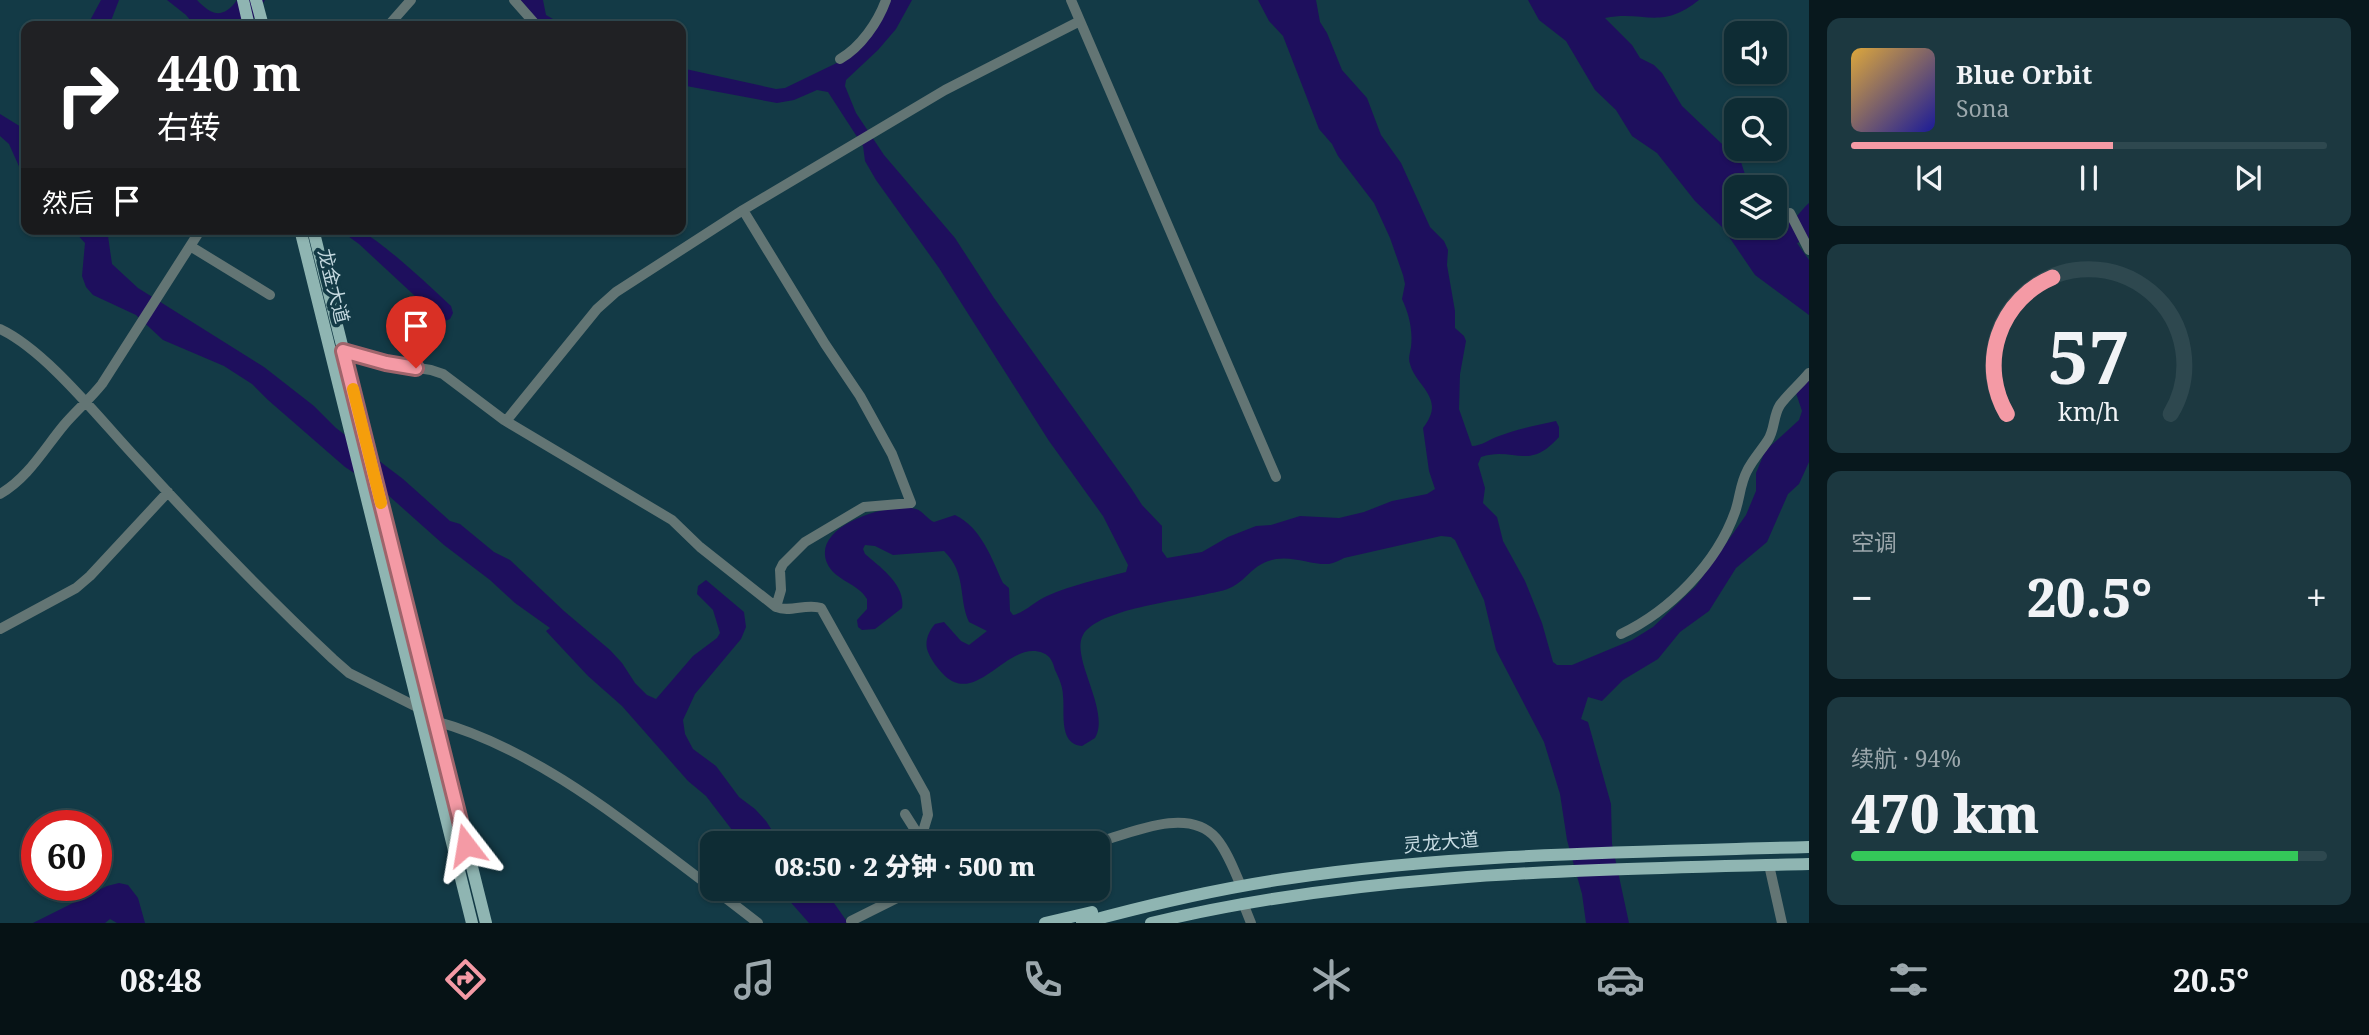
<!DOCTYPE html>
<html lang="zh">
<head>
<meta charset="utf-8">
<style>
  body { margin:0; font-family:"Noto Serif","Noto Sans SC",serif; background:#1c3840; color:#f1f3f6; height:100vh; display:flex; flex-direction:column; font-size:26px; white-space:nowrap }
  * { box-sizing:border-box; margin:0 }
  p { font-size:23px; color:#9ba7ac }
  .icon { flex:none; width:38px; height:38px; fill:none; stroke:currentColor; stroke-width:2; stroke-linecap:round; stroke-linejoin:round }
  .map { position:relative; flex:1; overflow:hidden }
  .sheet { display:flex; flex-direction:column; gap:18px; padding:18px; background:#08181d; width:560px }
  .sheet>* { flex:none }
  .guide { position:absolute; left:21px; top:21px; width:665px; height:214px; border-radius:14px; box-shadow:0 2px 5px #0004,0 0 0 2px #2e484f; background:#202124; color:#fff; overflow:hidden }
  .buttons { position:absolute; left:1724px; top:21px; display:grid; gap:14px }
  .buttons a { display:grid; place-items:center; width:63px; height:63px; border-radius:14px; background:#0e2c34; box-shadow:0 2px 5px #0004,0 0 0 2px #2e484f; font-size:35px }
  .speed { position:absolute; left:21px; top:810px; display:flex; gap:14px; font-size:35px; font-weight:700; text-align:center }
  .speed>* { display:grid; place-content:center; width:91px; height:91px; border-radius:50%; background:#0e2c34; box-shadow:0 2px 5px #0004,0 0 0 2px #2e484f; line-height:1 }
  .speed .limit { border:10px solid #d22; background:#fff; color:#111 }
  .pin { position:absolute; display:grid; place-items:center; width:60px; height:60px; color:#fff; margin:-72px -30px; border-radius:50% 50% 50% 0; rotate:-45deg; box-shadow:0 0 7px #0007 }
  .pin .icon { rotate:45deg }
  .me { position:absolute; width:77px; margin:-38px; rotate:346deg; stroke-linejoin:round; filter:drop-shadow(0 0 5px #0008) }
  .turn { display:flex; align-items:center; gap:24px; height:147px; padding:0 21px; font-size:32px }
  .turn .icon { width:91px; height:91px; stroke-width:2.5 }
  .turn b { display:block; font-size:49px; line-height:60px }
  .then { display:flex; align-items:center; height:66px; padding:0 21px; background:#0003; gap:14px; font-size:26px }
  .big { font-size:52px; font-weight:800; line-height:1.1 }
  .sheet .widget { flex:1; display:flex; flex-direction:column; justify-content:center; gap:10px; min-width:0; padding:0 24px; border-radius:14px; background:#1c3840 }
  .sheet .dial { align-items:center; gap:0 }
  .dial svg { height:182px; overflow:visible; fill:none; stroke:#2e484f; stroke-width:7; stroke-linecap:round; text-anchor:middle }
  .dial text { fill:#f1f3f6; stroke:none }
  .song { display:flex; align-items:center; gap:21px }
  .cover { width:84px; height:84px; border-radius:10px; background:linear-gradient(135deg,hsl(40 70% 55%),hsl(240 70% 35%)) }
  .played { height:7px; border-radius:4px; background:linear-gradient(90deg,#f49aa5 55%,#2e484f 55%) }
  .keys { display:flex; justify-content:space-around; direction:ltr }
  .heat { display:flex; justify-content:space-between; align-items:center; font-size:38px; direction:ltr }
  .charge { height:10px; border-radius:5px; background:linear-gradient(90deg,#34c759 94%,#2e484f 0) }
  .trip { position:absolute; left:700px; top:831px; width:410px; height:70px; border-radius:14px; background:#0e2c34; box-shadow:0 2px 5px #0004,0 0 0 2px #2e484f; font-weight:800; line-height:70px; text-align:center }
  .tabs { display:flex; height:112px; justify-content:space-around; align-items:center; background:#061215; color:#9ba7ac }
  .tabs .icon { width:49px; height:49px }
  .tabs .on { color:#f49aa5 }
  .tabs b { font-size:32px; color:#f1f3f6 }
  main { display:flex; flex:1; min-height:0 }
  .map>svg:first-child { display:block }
  .water { fill:#1e0f5d }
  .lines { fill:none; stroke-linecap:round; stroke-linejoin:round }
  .minor { stroke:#637574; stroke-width:10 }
  .major { stroke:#8fb5b2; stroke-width:12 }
  .route-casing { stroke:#9f646b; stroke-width:18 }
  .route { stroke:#f49aa5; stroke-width:12 }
  .slow { stroke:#f59e0b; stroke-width:12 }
  .labels { text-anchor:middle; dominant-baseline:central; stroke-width:7; stroke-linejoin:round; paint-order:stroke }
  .street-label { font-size:19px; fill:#c5d9e0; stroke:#133a46 }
</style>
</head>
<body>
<main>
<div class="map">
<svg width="1809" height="923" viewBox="0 0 1809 923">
  <rect width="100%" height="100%" fill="#133a46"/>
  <!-- water -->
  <path class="water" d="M101,0H119L109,26H87Z
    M167,0H197C212,16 223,19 237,0H265L249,26H195L186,15Z
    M519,0H543L546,15L565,26C536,26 535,24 519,0Z
    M889,0H912L896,29L878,50L846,80L845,86L856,113L884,155L955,238L994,298L1131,488L1142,505L1162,526V551L1167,558L1202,552L1228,537L1256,526L1271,525L1300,516L1339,518L1364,512L1392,501L1427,494L1435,489L1429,471L1423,428C1447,398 1416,387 1410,364C1408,358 1410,353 1411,347C1413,330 1409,314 1402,299L1405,284L1403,275L1390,238L1374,203L1338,156L1332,144L1319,129L1283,36L1269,21L1258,0H1316L1320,22L1327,33L1342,70L1367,98L1381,135L1401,163L1430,227L1444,241L1448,250L1447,265L1455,311V328L1464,336L1466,341L1460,374L1459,409L1472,446C1481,446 1490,439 1499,436C1517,429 1537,425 1556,421L1559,427V437C1528,472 1514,446 1481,457L1478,464L1485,488L1483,503L1497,517L1503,541L1525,581L1542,623L1553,662L1557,665H1572L1632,640L1653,627L1696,586L1746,515L1756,491V473L1765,451L1799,420L1802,411L1796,393L1809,379V462L1799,484L1788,494L1767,542L1736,568L1709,611L1680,632L1658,659L1623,680L1602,701L1588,697L1581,719L1588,722L1611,804L1612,844L1629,923H1586L1582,894L1567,840L1560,794L1544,742L1496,650L1484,600L1455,540L1451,537L1441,536L1344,558C1340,560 1334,563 1329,564C1312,565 1294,556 1276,559C1252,564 1250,577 1232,587C1225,591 1215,592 1207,594C1178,601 1098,609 1083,635C1070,658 1111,711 1095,738L1082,746C1058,744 1065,712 1063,696C1063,687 1059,678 1055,670C1053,663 1051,656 1043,653C1008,639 978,706 945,676C938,669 930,659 927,649C925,640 929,631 935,624L944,622L961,641L969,645L987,631L969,622C958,598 967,573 944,551L893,555L875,546L865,545L863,549L865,554C880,567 906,585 902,608L875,629L862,630L858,627L857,620L867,609V599C858,583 835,581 827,563C811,525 890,502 916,509C923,511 927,519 934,522L955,515C981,527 992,559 1003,583L1009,588L1010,611L1013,615C1026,612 1035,601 1047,596C1072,585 1099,579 1126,572L1128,565L1103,516L1049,441L939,268L876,180L865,161L863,146L828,92L817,90L794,100L777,103L681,85V68L776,89L785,88L847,58Z
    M1528,0H1699C1660,31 1645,10 1605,18L1632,45L1640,58L1654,65L1662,73L1682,106L1741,162L1749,187H1736V226C1757,226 1779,231 1797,216C1801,212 1804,207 1809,203V239L1797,243L1809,260V315L1755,275L1723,228L1695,201L1657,153L1632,136L1616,110L1595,90L1566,41L1539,20Z
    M0,114L26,130V182L9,144L0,136Z
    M72,229H104L108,236L112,264L138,288L264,367L314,406L336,428L403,479L450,521L460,524L494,552L510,560L564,611L610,650L622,663L635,683L647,695L656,699L693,656L717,638L720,633L713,610L697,594L698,586L706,580L744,612L746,627L741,639L695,694L683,720L685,734L693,749L716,766L739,797L755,809L766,821L780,843H742L706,796L688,781L622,706L588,676L546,631L550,628L515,603L490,580L444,545L388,495L345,467L268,400L252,384L224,366L163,340L136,315L93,295L86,287L82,276L85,243Z
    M338,229C343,229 349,228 355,229C374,233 434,290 451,306L453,313L450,319L443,322L359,244Z
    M119,883L128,885L138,898L145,923H117L110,919L105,923H33L107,886Z
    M779,889H815L824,900L834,903L848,923H809Z"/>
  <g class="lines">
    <!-- minor -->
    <path class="minor" d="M514,0L537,26
      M1071,0L1276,477
      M388,26L411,0
      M840,59C861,47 878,22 886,0
      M743,210L825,344L860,396L892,454L911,503L864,507L805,542L783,564L780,570L781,590L776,607
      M1790,213L1809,250
      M190,246L270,295
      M0,329C47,351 102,422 139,461C201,529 266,596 333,659L349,673L419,708
      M343,351L386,363L431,370L443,374L504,420L672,520L700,547L776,607C790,613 806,603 821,608L925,794L928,815L921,838
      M506,421L597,309L616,292L743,210L945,90L1080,21
      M0,494C28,478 44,449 64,425C76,411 90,399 102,384L201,229
      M0,629L76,588L90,576L168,492
      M1621,634C1670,611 1717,563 1735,512C1740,498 1740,484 1747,471C1753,459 1761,451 1768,440C1775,429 1773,416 1780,405C1788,394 1800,384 1809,373
      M435,721C538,749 629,826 712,888
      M905,814L924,844
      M1093,844C1128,834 1188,805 1216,838C1227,851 1234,870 1241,886
      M1769,865L1782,923
      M714,889L758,923
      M1243,903L1251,923
      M851,921L915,889"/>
    <!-- major -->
    <path class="major" d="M243,0L249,26
      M256,0L263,26
      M300,229L472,923
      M313,229L486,923
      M1045,923L1092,912
      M1082,923C1148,905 1216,889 1284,879C1458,853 1634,852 1809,847
      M1151,923C1367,871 1588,870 1809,864"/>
  </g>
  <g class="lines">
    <defs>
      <path id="route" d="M416,368L386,363L343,351L466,845"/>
    </defs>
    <!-- route casing -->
    <use href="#route" class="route-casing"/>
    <!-- route -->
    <use href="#route" class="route"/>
    <!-- slow -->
    <path class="slow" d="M353,389L381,503"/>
  </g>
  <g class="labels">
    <!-- street labels -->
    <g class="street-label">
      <text transform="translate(334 286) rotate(76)">龙金大道</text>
      <text transform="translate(1441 842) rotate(-5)">灵龙大道</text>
    </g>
  </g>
</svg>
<div class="buttons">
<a><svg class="icon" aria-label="sound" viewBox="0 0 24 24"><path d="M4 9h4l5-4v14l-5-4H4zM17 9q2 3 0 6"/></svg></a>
<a><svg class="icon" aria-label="search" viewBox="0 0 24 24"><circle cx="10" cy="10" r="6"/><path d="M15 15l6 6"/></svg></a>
<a><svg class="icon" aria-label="layers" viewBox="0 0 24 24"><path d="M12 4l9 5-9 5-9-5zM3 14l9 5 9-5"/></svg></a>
</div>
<div class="speed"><div class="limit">60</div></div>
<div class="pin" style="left:416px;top:368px;background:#d93025"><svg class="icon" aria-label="arrive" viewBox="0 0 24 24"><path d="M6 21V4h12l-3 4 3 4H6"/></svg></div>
<svg class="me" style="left:466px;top:845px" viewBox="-20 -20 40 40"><path d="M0-17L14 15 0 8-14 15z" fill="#f49aa5" stroke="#fff" stroke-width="4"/></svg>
<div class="trip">08:50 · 2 分钟 · 500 m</div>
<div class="guide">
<div class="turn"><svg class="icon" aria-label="right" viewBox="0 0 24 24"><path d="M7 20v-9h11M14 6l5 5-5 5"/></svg><div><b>440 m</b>右转</div></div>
<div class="then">然后<svg class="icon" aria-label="arrive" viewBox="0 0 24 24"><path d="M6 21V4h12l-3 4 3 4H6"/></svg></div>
</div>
</div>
<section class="sheet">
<div class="widget">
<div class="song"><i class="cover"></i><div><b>Blue Orbit</b><p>Sona</p></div></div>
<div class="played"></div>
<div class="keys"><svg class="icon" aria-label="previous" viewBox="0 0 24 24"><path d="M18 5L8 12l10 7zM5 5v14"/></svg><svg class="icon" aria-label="pause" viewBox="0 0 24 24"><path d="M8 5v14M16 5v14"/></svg><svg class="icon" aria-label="next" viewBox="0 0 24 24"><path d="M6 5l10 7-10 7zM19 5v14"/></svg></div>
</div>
<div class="widget dial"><svg viewBox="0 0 100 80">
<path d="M14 69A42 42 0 1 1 86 69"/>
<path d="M14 69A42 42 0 0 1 34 9" stroke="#f49aa5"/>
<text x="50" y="56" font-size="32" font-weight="700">57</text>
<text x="50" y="72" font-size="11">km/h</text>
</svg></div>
<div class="widget"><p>空调</p>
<div class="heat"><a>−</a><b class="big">20.5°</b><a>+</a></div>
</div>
<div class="widget"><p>续航 · 94%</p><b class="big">470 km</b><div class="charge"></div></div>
</section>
</main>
<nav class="tabs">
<b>08:48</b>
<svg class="icon on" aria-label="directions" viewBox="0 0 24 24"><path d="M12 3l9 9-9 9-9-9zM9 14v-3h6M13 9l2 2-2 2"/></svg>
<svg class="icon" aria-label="music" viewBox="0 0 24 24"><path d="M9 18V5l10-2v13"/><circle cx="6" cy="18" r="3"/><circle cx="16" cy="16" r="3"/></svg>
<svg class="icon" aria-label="phone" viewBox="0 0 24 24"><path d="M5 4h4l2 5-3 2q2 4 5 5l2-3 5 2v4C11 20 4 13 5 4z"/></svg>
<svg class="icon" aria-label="climate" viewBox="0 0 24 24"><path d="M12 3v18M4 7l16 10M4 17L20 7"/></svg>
<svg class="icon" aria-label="car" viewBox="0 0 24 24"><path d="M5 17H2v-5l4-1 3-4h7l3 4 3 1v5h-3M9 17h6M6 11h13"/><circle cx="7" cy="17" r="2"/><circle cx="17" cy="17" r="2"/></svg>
<svg class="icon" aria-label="filters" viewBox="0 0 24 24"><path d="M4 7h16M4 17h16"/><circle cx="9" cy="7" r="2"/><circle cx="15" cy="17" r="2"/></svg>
<b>20.5°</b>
</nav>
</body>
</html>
